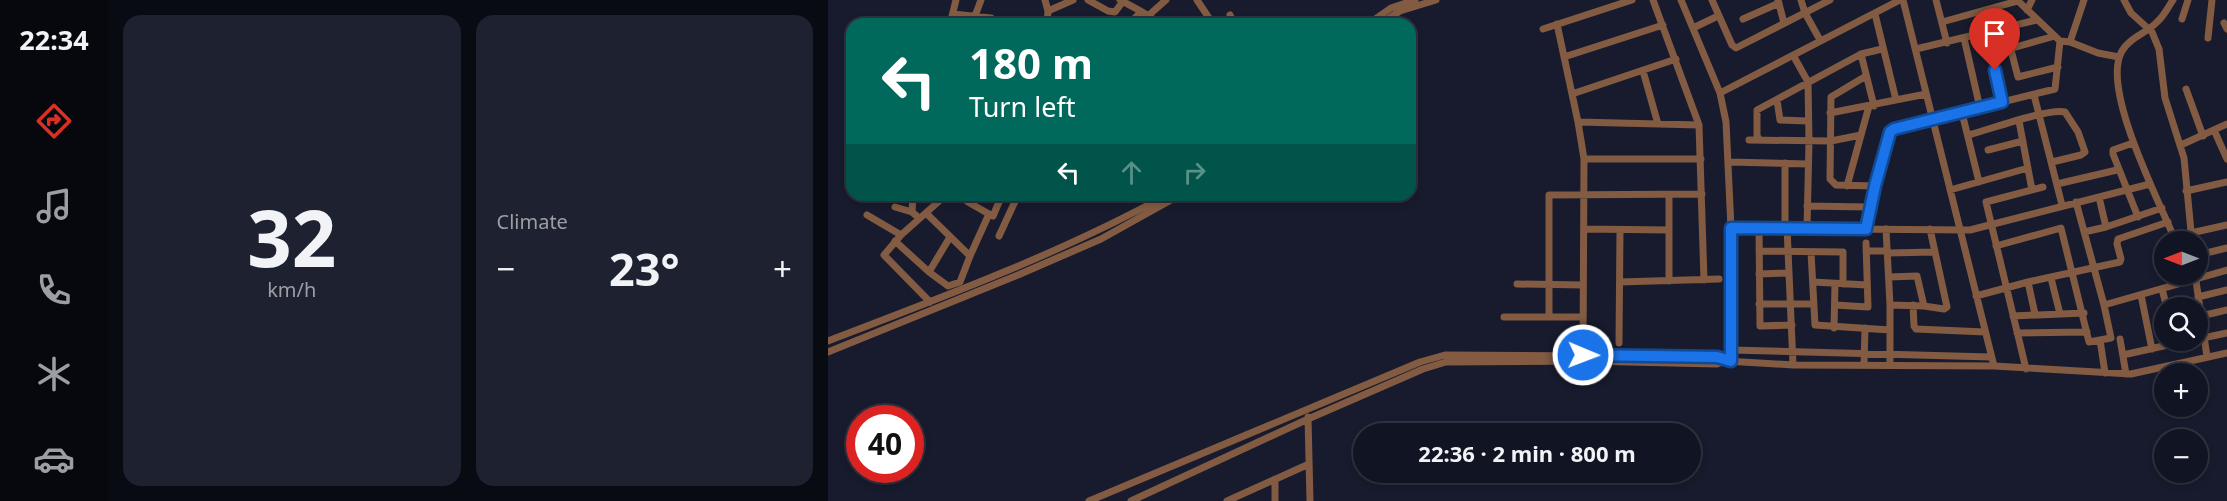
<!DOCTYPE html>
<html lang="en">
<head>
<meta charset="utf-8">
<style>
  body { margin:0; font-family:"Noto Sans",sans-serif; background:#1e212f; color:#f1f3f6; height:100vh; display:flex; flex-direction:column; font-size:22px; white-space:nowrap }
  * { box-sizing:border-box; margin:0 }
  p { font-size:20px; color:#9c9ea5 }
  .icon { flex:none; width:33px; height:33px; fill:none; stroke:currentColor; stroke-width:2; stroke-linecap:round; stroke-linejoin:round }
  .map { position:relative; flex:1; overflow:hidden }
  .details { display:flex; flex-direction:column; gap:15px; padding:15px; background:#090b13; width:720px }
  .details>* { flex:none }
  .guide { position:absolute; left:18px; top:18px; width:570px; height:183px; border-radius:18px; box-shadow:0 3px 9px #0003,0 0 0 2px #303340; background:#00695c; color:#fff; overflow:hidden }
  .needle { width:39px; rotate:270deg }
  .buttons { position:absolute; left:1326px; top:231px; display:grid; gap:12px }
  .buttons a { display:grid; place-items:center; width:54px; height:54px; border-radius:50%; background:#111422; box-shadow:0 3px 9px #0003,0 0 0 2px #303340; font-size:30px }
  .speed { position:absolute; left:18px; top:405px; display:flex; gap:12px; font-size:30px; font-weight:700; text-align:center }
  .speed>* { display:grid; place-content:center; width:78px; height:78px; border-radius:50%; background:#111422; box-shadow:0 3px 9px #0003,0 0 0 2px #303340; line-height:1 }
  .speed .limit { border:9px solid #d22; background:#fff; color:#111 }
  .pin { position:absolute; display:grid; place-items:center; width:51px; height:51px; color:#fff; margin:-62px -26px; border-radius:50% 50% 50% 0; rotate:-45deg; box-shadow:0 0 6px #0007 }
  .pin .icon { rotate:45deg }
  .me { position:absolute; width:66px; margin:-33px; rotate:91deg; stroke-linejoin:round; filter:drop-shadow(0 0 4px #0008) }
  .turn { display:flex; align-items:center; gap:21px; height:126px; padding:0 24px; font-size:27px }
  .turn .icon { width:78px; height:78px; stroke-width:2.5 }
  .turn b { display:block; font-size:42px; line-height:51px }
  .lanes { display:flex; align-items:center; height:57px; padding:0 24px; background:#0003; justify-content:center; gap:30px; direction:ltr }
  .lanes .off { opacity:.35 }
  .big { font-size:45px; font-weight:700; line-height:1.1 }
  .details .card { flex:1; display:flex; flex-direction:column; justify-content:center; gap:9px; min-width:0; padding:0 21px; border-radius:18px; background:#1e212f }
  .details .dial { align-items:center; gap:0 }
  .dial b { font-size:78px; line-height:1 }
  .heat { display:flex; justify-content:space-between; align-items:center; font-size:33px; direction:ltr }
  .details .tiles { flex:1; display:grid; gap:15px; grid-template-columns:repeat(2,1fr) }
  .trip { position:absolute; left:525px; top:423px; width:348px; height:60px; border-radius:30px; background:#111422; box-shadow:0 3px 9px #0003,0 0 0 2px #303340; font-weight:700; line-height:60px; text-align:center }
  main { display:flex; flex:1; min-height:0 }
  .tabs { display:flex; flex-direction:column; width:108px; justify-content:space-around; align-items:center; background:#07080e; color:#9c9ea5 }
  .tabs .icon { width:42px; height:42px }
  .tabs .on { color:#d93025 }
  .tabs b { font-size:27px; color:#f1f3f6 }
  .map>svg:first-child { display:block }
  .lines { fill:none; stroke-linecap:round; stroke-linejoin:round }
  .minor { stroke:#825b42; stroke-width:7 }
  .route-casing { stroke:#114b97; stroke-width:15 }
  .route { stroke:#1a73e8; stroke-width:10 }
</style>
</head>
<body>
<main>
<nav class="tabs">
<b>22:34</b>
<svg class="icon on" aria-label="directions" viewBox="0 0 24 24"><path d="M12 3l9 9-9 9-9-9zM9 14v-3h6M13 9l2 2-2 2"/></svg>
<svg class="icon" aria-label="music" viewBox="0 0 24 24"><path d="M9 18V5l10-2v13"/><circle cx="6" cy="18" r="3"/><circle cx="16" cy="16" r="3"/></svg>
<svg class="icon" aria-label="phone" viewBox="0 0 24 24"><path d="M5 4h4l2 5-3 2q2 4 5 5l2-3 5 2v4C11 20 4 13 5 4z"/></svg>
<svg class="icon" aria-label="climate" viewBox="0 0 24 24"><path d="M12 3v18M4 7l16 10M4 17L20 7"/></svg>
<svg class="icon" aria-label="car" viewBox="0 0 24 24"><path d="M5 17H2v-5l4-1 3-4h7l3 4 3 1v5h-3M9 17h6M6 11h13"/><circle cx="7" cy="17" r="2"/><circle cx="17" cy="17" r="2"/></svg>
</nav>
<section class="details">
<div class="tiles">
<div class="card dial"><b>32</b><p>km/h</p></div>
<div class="card"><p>Climate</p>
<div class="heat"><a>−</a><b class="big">23°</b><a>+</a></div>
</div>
</div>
</section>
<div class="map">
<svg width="1399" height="501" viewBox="0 0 1399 501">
  <rect width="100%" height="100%" fill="#171b2d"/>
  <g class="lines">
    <!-- minor -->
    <path class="minor" d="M217,0L220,11L219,24
      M260,0L280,11L287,12L296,0
      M292,0C305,7 321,14 331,24
      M369,0L385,24
      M825,0L871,125L876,280
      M853,0L892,93L898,122L903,228V361
      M884,0L904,45L908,48L1002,0
      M950,0L956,23
      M973,0L977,13L992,40
      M1075,0L1166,366
      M1108,0L1119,43
      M1189,0L1232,41L1242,42L1270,53L1291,57
      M1296,0L1303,13L1324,32L1331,49L1337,98L1356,158L1364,242
      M1345,0C1340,7 1336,16 1329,22C1319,33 1302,37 1294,51C1272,88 1332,203 1348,242
      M1199,10L1204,0
      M220,11L245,0
      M125,14L163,18L162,24
      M1047,14L1068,100
      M321,15L338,0
      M402,15L406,24
      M147,16L153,0
      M915,19L951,3
      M1354,19L1360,0
      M1114,22L1190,1
      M1396,23L1399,29
      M122,24L128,0
      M301,24L312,13
      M540,24L563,8L587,0
      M552,24L572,11L608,0
      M729,24L750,122L756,159L755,355
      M865,28L890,16
      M715,29L804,0
      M1136,38L1152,108
      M1380,38L1384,0
      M1242,42L1256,0
      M1088,49L1209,20
      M1183,50L1190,77L1230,67
      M1033,54L1046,106
      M965,55L980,82L981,142L979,227
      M736,57L835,25
      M815,71L830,124
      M1038,76L1003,97L1002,179L1008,185L1047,186
      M1358,89L1375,136
      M892,93L1072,0
      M744,94L848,59
      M1206,95L1234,205
      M949,100L952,120L980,121
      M1175,103L1163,54L1227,36
      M1002,113L1098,94
      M1134,113L1151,182
      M1191,121L1204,190
      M750,122L871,125
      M1386,130L1399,159
      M1140,135C1160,130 1220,108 1237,112L1250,132L1257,152L1253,155L1224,162
      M921,140L1003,141L1033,135
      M932,140L929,136V110L1033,54L1054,49
      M1305,143L1285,150V154L1310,217
      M1353,145L1399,124
      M1160,150L1195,141
      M756,159H873
      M901,162L980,164
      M1229,184L1289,170
      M1019,186L1041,106
      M1122,190L1200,168
      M1358,191L1399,182
      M841,195V281
      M1271,197L1278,227L1334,208
      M979,206L1042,207
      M67,207L84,212L91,218
      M84,212L85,195
      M98,213L142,256L161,214L140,202L133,195
      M39,215L73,235
      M165,216L174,195
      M931,227L932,326L964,325
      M957,227V163
      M959,227L965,365
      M903,228L1142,230L1322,184
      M756,229L841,230
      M1038,229L1047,186L1062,132L1066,129L1227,89L1232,41
      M1058,229L1062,305V365
      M1256,232L1278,227
      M1363,233L1399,225
      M171,236L190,195
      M67,241L101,272L120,286L132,282L142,256
      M1168,246L1233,228L1261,342L1283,338L1276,305L1248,202
      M931,251L1015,252V284
      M1038,251H1059
      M983,252L987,325L1062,330
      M1060,253L1106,252
      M1370,255L1399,248
      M101,272L122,237
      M931,274L961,273
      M1367,274L1379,357
      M1061,277L1089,276L1096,306
      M1223,278L1232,314
      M792,282L891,279
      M985,282L1039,285
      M1200,282L1207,314
      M689,284L755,285
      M1334,289L1339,308
      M1313,295L1324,349
      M1148,296L1200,282L1292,262L1293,259L1289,244L1290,239L1340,222
      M1370,297L1399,290
      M102,302L56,255L73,235L118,195
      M931,304H985
      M1007,305L1040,307L1038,243
      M1062,305L1096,306L1116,309L1119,307L1102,229
      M1085,305L1086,326L1088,329L1157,332
      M1276,305L1399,270
      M1185,316L1256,313
      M1373,316L1399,310
      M676,317H755
      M721,317V195L874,194
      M1006,328L1007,284
      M1189,333L1259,332
      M1292,339L1298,374
      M1370,339L1399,333
      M1272,340L1277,373
      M0,341C115,297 231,254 339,195
      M791,343L792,230
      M903,350L1163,357
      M0,352L190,275L273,239L352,195
      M1295,355L1362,340
      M1036,365L1037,328
      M1198,369L1158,202L1215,187
      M480,417L482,501
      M447,479V501
      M261,501L592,362L617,355L889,357L898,361L965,365L1166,366L1303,374L1399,353
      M303,501L480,419L595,369L618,362L755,361L889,364L898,361
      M399,501L481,464"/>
  </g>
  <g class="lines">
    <defs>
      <path id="route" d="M755,355L889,357L903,361V228L1038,229L1047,186L1062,132L1066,129L1174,102L1167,70"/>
    </defs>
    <!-- route casing -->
    <use href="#route" class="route-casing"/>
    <!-- route -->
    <use href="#route" class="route"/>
  </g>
</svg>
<div class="buttons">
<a><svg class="needle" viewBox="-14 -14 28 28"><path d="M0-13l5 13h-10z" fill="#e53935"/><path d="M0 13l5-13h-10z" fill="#9c9ea5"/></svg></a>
<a><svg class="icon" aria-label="search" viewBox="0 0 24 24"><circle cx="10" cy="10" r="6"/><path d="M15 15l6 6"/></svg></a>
<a>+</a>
<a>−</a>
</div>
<div class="speed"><div class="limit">40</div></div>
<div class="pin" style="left:1167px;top:70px;background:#d93025"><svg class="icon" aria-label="arrive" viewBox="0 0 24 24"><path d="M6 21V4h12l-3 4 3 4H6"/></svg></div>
<svg class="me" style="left:755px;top:355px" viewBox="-20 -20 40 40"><circle r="17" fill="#1a73e8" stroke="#fff" stroke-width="3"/><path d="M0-11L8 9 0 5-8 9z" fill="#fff"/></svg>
<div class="trip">22:36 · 2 min · 800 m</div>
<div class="guide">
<div class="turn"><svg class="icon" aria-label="left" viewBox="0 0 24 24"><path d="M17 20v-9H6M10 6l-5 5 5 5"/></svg><div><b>180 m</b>Turn left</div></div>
<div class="lanes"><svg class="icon" aria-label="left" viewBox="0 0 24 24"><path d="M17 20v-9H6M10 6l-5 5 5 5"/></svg><svg class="icon off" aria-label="ahead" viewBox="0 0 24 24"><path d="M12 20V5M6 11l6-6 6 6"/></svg><svg class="icon off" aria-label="right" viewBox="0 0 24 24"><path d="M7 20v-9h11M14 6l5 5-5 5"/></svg></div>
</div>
</div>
</main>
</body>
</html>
